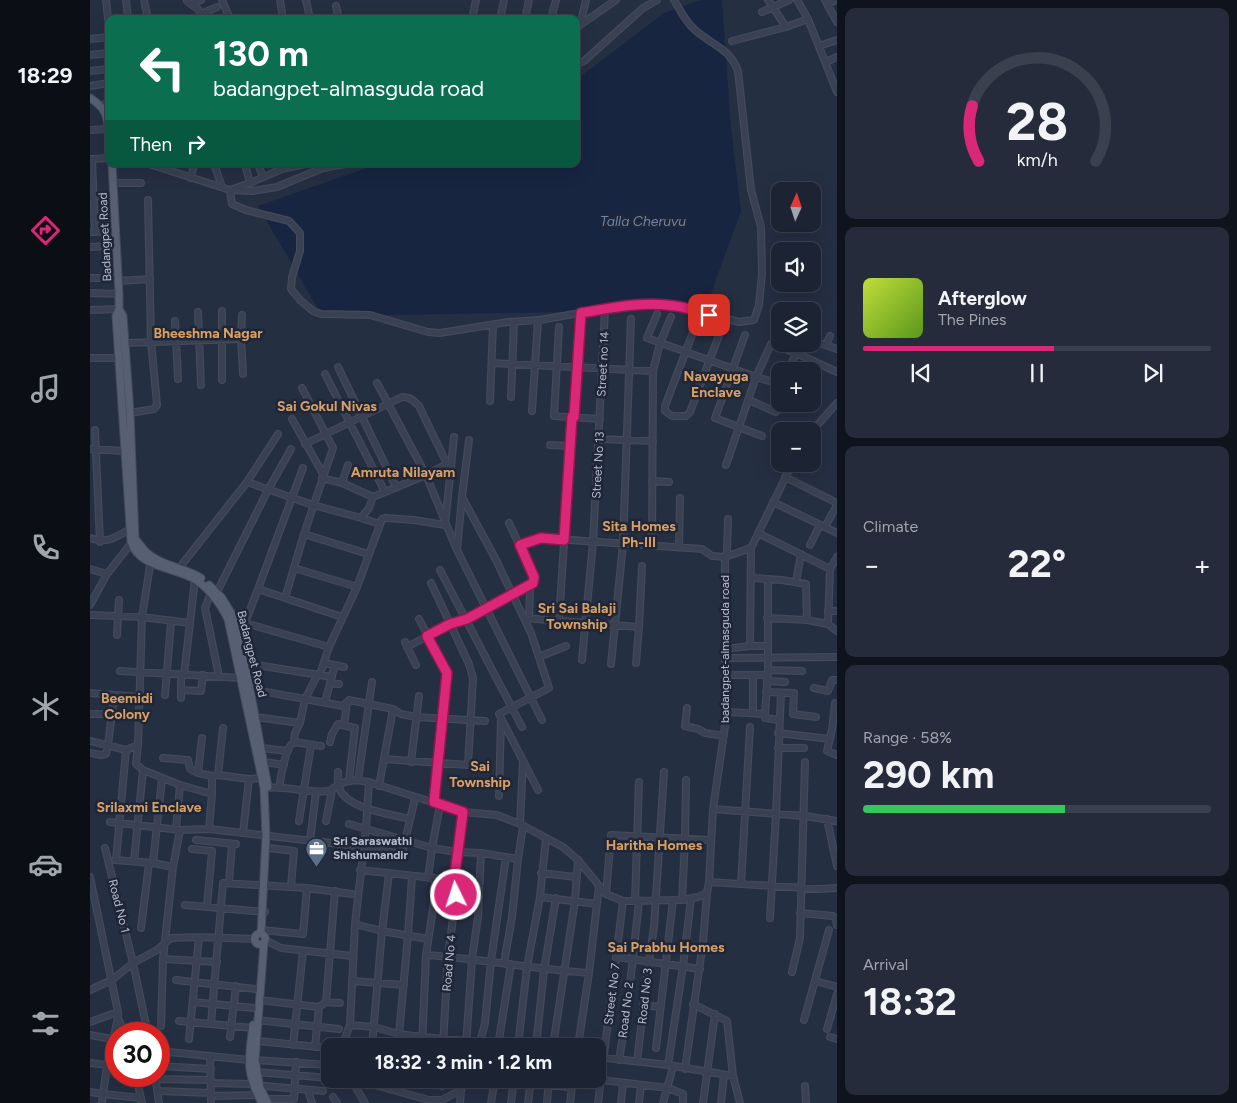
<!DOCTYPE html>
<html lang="en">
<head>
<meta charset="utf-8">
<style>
  body { margin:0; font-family:Figtree,sans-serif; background:#252b3a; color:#f1f3f6; height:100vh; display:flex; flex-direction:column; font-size:19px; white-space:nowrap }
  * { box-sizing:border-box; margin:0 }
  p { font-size:16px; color:#a0a4ac }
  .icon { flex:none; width:28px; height:28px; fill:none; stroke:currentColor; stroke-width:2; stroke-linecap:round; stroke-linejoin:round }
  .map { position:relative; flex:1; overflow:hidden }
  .drawer { display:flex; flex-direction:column; gap:8px; padding:8px; background:#0f131c; width:400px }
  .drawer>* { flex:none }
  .guide { position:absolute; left:15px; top:15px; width:475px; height:152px; border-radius:10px; box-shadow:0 5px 20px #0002,0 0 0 1px #3a404d; background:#0b6e4f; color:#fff; overflow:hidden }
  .needle { width:32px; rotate:3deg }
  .controls { position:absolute; left:681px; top:182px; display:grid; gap:10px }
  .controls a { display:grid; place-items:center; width:50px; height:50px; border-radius:10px; background:#1c2332; box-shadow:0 5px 20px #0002,0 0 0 1px #3a404d; font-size:25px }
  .speed { position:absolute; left:15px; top:1022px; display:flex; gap:10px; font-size:25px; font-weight:700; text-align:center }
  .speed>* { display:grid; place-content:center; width:65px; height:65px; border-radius:50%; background:#1c2332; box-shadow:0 5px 20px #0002,0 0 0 1px #3a404d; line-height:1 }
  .speed .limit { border:8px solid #d22; background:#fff; color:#111 }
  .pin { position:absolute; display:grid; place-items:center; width:42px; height:42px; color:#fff; margin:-21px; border-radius:10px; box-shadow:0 2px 8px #0006 }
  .me { position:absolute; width:55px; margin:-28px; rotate:356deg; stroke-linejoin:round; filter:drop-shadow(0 0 4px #0008) }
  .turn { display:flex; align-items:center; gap:18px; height:105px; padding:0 25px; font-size:22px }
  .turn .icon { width:65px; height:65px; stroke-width:2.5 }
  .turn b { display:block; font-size:35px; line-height:42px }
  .then { display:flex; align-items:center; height:48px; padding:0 25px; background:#0003; gap:10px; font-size:19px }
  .big { font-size:38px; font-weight:700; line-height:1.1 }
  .drawer .widget { flex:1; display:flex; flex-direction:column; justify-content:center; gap:8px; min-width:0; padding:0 18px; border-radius:10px; background:#252b3a }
  .drawer .dial { align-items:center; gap:0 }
  .dial svg { height:130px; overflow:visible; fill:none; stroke:#3a404d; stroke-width:7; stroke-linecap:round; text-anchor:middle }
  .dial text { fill:#f1f3f6; stroke:none }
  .song { display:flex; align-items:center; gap:15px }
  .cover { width:60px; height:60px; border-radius:8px; background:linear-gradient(135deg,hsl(70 70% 55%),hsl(90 70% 35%)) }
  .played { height:5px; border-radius:2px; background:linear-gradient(90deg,#db2777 55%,#3a404d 55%) }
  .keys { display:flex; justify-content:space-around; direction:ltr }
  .heat { display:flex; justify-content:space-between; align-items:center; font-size:28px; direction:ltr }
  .charge { height:8px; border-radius:4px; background:linear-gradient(90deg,#34c759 58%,#3a404d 0) }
  .trip { position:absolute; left:231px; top:1038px; width:285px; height:50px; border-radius:10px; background:#1c2332; box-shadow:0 5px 20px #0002,0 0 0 1px #3a404d; font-weight:700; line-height:50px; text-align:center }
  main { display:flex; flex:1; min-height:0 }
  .tab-bar { display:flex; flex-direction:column; width:90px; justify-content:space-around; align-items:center; background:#0b0e14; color:#a0a4ac }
  .tab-bar .icon { width:35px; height:35px }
  .tab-bar .on { color:#db2777 }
  .tab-bar b { font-size:22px; color:#f1f3f6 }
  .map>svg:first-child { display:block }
  .water { fill:#172541 }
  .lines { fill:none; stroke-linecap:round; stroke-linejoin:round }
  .minor-casing { stroke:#434a5b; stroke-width:8 }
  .major-casing { stroke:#434a5b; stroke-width:9 }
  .minor { stroke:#394152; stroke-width:5.5 }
  .major { stroke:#576072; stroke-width:7 }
  .route-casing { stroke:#8e194d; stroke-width:12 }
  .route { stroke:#db2777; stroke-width:9 }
  .labels { text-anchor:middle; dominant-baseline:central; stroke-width:5; stroke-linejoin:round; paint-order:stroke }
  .street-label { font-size:12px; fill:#b6bdcc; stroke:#1e2637 }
  .poi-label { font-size:12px; font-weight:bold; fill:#b6bdcc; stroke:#1e2637; text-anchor:start }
  .water-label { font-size:14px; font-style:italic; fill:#6e84ac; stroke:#1e2637 }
  .neighbourhood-label { font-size:14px; font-weight:bold; fill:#daa063; stroke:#1e2637 }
</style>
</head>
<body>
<main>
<nav class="tab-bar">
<b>18:29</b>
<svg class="icon on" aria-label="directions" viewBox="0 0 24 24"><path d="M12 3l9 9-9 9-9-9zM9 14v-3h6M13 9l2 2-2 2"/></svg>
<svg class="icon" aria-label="music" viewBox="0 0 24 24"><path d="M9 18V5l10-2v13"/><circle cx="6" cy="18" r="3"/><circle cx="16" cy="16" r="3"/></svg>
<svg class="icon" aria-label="phone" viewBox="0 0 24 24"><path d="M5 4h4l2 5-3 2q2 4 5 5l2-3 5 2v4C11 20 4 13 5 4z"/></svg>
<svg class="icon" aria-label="climate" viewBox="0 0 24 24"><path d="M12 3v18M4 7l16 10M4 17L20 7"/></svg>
<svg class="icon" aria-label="car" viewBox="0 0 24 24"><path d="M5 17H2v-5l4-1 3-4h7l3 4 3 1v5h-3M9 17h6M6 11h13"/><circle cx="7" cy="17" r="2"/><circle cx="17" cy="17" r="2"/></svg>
<svg class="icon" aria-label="filters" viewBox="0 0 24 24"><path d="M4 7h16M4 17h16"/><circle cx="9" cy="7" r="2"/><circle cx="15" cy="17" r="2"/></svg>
</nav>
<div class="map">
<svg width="747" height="1103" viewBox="0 0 747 1103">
  <rect width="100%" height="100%" fill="#252f42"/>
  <!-- water -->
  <path class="water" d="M611,0H632L641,128L651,211L615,310L232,316L168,206L288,164H486V80L574,13Z"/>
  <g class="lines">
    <defs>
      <path id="minor" d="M16,0L19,27
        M36,0L38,19
        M54,0L58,19
        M132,0L140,19
        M190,0L193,19
        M216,0L220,19
        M678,0L696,27
        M707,0L718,19L747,92
        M735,0L747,22
        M97,1L108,9L113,19
        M101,4L111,0
        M738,4L746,0
        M246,6L249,19
        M672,12L699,0
        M111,14L127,7
        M366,19H367
        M382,19L386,0
        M410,19L414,0
        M435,19L439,0
        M461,19L466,0
        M490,25L526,0
        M486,29L490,25L496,0
        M0,39L19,37
        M642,41L696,27L718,19
        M729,46L747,40
        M0,55L19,53
        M736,62L747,57
        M486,65L494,61L553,8L567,0
        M0,71L19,69
        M0,86L19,83
        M12,106L19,101
        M0,130L19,129
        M0,159L19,158
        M2,159L5,232
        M59,164L140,190L162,191L187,187L233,168L255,164
        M124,164L132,187
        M155,164L160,183
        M168,164L173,177
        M190,164L192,169L160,183L140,190L142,204L156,210L199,221L210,233V251L202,277L201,289L210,300L223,311L231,314L280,315L338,332L350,333L418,322L450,320L535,305L586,306L649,322L664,320L669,305L672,274L671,227L661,190L648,71C639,47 621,45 604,29C595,21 590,10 584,0
        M192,169L215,164
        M101,178L104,164
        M23,183H51
        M0,197L24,195
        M0,217L25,216
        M0,232L26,231
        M0,247L26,246
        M0,278H28
        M29,281L60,279
        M0,293L29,294
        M0,310L29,309
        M108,312L111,385
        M567,314L557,338L666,377L681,344L706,353L747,372
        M85,321L88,379
        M469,327L464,416L510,419
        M605,327L575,406V411L582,416H596L600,412L631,330
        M655,335L625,418L672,436
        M151,339L153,374
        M727,342L747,349
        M35,343L151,339L152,315
        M736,345L740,336
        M0,358H29
        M402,363L563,371
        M248,367L306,487
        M699,371L709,344
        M235,374L295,492
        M132,380V311
        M287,383L336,475L366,548
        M421,397L424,322
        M659,400L686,412
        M400,401L403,325
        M442,411L448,320
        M40,413L64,409L67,405L61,341L58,200
        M484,417L491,313
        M202,419L233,474
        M5,430L10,542
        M722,431L747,403
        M509,439L563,441
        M379,440L372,497L405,558L441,633L459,688L409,714L448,790
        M215,444L312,397C320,397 323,400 329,406L357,464L336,475L283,497L252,483L232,478
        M460,445L480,446
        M0,449L35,451
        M636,465L666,377L690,384
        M695,477L747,503
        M562,481L579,482
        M157,482L223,505L271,518L279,508L283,497
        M252,483L258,465
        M372,497L367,550L452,720
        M683,502L747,533
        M271,518L290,524
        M419,523L444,577L440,590L439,619
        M735,527L747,505
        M668,533L740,569
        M214,534L278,554
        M0,538C18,544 26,537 42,528
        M430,545L451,538L612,549L622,556L635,557L637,552L638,519
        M562,545L563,371L570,343L581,317
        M720,545L730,525
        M589,548L590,498
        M90,567L157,482L188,434
        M204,568L267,587
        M0,569L17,574L43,541
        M350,570L432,727
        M662,578L692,580L716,584L717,620
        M706,582L711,554
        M168,589L195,598L214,534L243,448L212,388
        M121,592L115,608L129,676
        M127,592L178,490L201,449
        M195,598L252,617
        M0,605L17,574
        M738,611H747
        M1,615L52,617L100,623
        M434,618L549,627L552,566
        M677,618L717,620L738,624L747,631
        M329,619L357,673L344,802
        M469,621L482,417
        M155,623L239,647
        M738,624L740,569L747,557
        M27,635L29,600
        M148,636L155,623L168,589L213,468
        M315,642L326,665
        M660,646L661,548
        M317,647L360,624L377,619L443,583
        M635,649L660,646H677
        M449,657L476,646
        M635,658L747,657
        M492,660L503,542L515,309
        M234,663L254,667
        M546,663L549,627
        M150,664L154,663L242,677
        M521,664L533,544L541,319
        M678,670L712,671
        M30,671L151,678
        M91,675V698
        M94,675L105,579
        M635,675H677
        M677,681L695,682
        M240,683L249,684
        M724,688L738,691L742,680H747
        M160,689L253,706L259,700L303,709L311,714L326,717L395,721
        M91,690L111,691L113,675
        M676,692L704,693L703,714L726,717
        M0,693L50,697
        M75,695L81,622
        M235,702L245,665
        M745,703L742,730L737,751L747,755
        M597,708L595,726L608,729L615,733L634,736
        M637,712L675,714L678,670V579
        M663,713V675
        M0,714H21
        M675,714V718L689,720
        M165,717L210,723
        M254,725L257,703
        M133,728L128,775L159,779L172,778
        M688,733L740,739
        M112,738L108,773L122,776
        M0,741L36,750L48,745
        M204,742L231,746
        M240,742L242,734L248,724L265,728L259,780
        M171,748L198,751
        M688,748H714
        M0,753L11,755L16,754L18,746L24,695
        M73,758L98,760L100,769L108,773
        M294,759L378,765L383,678L379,664L341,583
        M174,762L194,765
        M321,762L329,696
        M53,770L90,785L122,794
        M248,772C248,777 247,783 249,788C257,809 300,814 320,819
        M268,780L282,682
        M289,786L303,709
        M175,788C196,785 217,794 238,791C243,790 244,787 248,785C259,779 268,780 279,782L373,812L407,815L430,824L473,847L488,860L516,894L533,901L592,900L608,897L617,893L619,882L623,809L637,712L635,675V557L661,548L702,464
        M189,788C191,777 195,747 204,742L205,733L210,723L215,699L227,676L230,674L239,647L267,587L292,519L295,518L324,520L355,525L364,437
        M409,796L411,720
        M623,809L715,816L747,821
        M737,819L747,866
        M209,821L221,745
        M236,821L242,790
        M20,822L90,830L119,829L153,833L258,845L312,854L325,798
        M259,824L342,848L367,852L391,853L428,859L433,827
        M430,824L433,761
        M86,829L90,785
        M119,829L122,794V776L128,775
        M153,833L159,779
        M106,840L146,844
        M220,841L226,792
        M15,848L43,963L58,1034
        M179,848L204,851L201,887
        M102,849L122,851L117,906
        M25,860L63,863L83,867L90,830
        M26,860L36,750
        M44,861L53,770L46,764L48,745L52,617L61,559
        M63,863L72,779
        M270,870L390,883
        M451,873L486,877
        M0,877L28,1012V1018L17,1065
        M338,878L342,848L350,805
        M364,881L373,812
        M619,882L730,889L747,888
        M139,883L142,844
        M651,884L660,727
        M516,894L521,835L621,840
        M450,897L507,904
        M592,900L595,839L596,780
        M545,901L549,782
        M95,905L175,912
        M710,913L743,916L746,919L747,925
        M680,918L686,814L691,693
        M265,924L292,931L338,939
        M51,928L59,863
        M171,930L213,934L217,888
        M175,940L191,948L262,956
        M336,955C391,959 444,969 499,973
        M527,957L610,969
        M73,959L127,962
        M414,963L422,917L428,859
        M702,972L710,938L715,762
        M86,980L166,989
        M263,981L314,985
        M725,981L747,987
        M0,990L22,980L43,963L67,950L81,938L109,937L165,939
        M169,1000L229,1007L236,1002L250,1003
        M103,1002L164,1008
        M236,1002L245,891
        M603,1004L637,1021L643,1076L650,1103
        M553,1005L570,1007
        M28,1018L35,1034
        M167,1020L249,1029
        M714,1020L739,930
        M89,1021L163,1028
        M0,1022L28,1012
        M121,1024L133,883L217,888L262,894
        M260,1025L284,1027L309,1034L332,1037L435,1046
        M71,1026L73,959L83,867
        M737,1029L747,994
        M0,1035L22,1039
        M140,1037L146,986
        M740,1037L747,1039
        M99,1039L109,937
        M167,1041L240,1048
        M390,1042L395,1023L401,961L416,857
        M203,1045L213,951
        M252,1046L260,1025L265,924L276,828L279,782
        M282,1046L292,931L299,874
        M308,1046L318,935L322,877
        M332,1046L336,955L344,902L345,879
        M353,1046L358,956L366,895L361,880
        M376,1046L382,959L388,917L391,853
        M408,1046L421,964
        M428,1046L437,967L450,897L456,838
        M446,1046L454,970L466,898
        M463,1046L485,901L488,860
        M488,1046L499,973L509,886
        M225,1047L229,1007
        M566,1048L583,900
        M69,1051L159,1060
        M120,1057L121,1103
        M508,1057L578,1065L643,1076
        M165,1060L240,1065
        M529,1060L537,1012L549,902
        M547,1061L559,961L564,927L574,772
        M0,1063L17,1065L13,1094L0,1092
        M578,1065L593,966L601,899
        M69,1066L121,1069
        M595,1069L613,942L617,893
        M166,1072L240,1078
        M46,1076L52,1103
        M65,1076L69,1103
        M65,1079L121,1080
        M246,1079L266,1084
        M267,1079L266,1088L275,1103
        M424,1079L482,1088
        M267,1080L339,1100H352L371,1090
        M512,1080L578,1088L593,1094V1103
        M121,1083L162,1084
        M175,1086L233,1091
        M352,1086V1079
        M715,1086L716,1103
        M218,1090L222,1103
        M68,1091L121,1093
        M121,1096L168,1095
        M243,1097L247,1103
        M175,1099H204L206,1062
        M12,1103L13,1094L51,1098
        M370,1103L372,1079
        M401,1103L405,1079
        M421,1103L424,1079
        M438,1103L441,1079
        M457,1103L459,1079
        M480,1103L483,1079
        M508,1103L533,901
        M531,1103L533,1083
        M549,1103L551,1085
        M573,1103L583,1067
        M613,1103L625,1014
        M631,1103L634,1075"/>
      <path id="major" d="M0,98C16,108 17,115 19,133
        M22,164L29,294V309L26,316L41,541C48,568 86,567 106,580C121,590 130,603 138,619L174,788L176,836L171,934
        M29,309L33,316L40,413L45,539C49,543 52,548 56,552C71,566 94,567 111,578
        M119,585L132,598L143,616L160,689L178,787
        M164.5 939a5.5 5.5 0 1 1 11 0a5.5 5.5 0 1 1-11 0Z
        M174,943L165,1060L170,1088L178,1103
        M163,1025C159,1058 155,1072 172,1103"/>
    </defs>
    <!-- minor casing -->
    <use href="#minor" class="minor-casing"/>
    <!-- major casing -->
    <use href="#major" class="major-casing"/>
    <!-- minor -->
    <use href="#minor" class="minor"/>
    <!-- major -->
    <use href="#major" class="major"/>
  </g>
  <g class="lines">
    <defs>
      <path id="route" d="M366,895L361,880L364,881L373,812L344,802L357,673L337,636L360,624L377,619L443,583L444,577L430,545L451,538L474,540L482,417H484L491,313C522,308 553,301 585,306C596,307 608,312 619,315"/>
    </defs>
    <!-- route casing -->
    <use href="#route" class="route-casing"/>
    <!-- route -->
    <use href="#route" class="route"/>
  </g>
  <!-- icons -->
  <defs>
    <symbol id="office-pin" viewBox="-11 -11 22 30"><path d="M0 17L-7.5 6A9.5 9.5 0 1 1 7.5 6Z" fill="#5c6f8a" stroke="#1e2637"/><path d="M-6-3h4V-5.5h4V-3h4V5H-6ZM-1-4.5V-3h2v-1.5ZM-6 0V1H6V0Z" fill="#fff"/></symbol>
  </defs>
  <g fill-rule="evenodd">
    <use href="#office-pin" x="214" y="836" width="25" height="34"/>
  </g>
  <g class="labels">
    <!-- street labels -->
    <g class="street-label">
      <text transform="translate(15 237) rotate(-93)">Badangpet Road</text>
      <text transform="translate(513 364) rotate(-87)">Street no 14</text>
      <text transform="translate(508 465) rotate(-87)">Street No 13</text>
      <text transform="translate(635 649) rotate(-90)">badangpet-almasguda road</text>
      <text transform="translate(162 654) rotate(76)">Badangpet Road</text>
      <text transform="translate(29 906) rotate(76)">Road No 1</text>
      <text transform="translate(359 963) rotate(-85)">Road No 4</text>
      <text transform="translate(522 994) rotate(-83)">Street No 7</text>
      <text transform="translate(555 996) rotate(-84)">Road No 3</text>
      <text transform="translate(536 1010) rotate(-83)">Road No 2</text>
    </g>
    <!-- poi labels -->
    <g class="poi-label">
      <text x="243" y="841">Sri Saraswathi<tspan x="243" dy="14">Shishumandir</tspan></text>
    </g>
    <!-- water labels -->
    <g class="water-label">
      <text x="553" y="221">Talla Cheruvu</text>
    </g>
    <!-- neighbourhood labels -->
    <g class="neighbourhood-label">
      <text x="118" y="333">Bheeshma Nagar</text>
      <text x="626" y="376">Navayuga<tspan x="626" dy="16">Enclave</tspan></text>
      <text x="237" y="406">Sai Gokul Nivas</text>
      <text x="313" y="472">Amruta Nilayam</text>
      <text x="549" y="526">Sita Homes<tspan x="549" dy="16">Ph-III</tspan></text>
      <text x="487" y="608">Sri Sai Balaji<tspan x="487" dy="16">Township</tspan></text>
      <text x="37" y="698">Beemidi<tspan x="37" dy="16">Colony</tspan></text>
      <text x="390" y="766">Sai<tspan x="390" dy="16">Township</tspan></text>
      <text x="59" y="807">Srilaxmi Enclave</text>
      <text x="564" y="845">Haritha Homes</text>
      <text x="576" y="947">Sai Prabhu Homes</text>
    </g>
  </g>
</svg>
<div class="controls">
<a><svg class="needle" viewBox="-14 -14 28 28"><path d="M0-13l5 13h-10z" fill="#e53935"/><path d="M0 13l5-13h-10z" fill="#a0a4ac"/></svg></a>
<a><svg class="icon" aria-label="sound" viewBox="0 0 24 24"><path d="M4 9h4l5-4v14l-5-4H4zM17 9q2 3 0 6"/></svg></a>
<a><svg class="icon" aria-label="layers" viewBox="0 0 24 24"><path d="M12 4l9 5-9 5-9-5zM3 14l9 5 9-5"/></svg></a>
<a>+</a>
<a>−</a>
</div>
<div class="speed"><div class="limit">30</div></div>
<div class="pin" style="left:619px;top:315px;background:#d93025"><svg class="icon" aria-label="arrive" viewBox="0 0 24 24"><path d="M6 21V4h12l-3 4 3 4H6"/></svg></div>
<svg class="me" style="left:366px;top:895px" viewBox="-20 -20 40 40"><circle r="17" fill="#db2777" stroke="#fff" stroke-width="3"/><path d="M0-11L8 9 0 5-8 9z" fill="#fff"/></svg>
<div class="trip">18:32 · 3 min · 1.2 km</div>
<div class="guide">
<div class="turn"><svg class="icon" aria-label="left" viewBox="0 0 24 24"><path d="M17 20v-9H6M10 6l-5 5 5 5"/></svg><div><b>130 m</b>badangpet-almasguda road</div></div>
<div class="then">Then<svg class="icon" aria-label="right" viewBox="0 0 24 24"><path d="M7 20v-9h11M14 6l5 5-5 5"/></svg></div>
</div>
</div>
<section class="drawer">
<div class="widget dial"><svg viewBox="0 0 100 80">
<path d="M14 69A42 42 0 1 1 86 69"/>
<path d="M14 69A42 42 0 0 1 10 35" stroke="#db2777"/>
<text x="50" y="56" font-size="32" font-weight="700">28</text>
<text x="50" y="72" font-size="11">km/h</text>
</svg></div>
<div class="widget">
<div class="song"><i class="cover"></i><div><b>Afterglow</b><p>The Pines</p></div></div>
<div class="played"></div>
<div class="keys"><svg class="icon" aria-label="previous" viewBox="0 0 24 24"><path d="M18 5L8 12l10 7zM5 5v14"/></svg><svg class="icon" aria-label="pause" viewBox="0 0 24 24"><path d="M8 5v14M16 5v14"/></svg><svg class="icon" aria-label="next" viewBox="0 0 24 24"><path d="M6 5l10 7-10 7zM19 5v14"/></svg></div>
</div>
<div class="widget"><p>Climate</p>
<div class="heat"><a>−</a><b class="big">22°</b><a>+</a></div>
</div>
<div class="widget"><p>Range · 58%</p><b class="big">290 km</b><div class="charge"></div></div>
<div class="widget"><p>Arrival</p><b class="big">18:32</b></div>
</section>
</main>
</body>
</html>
